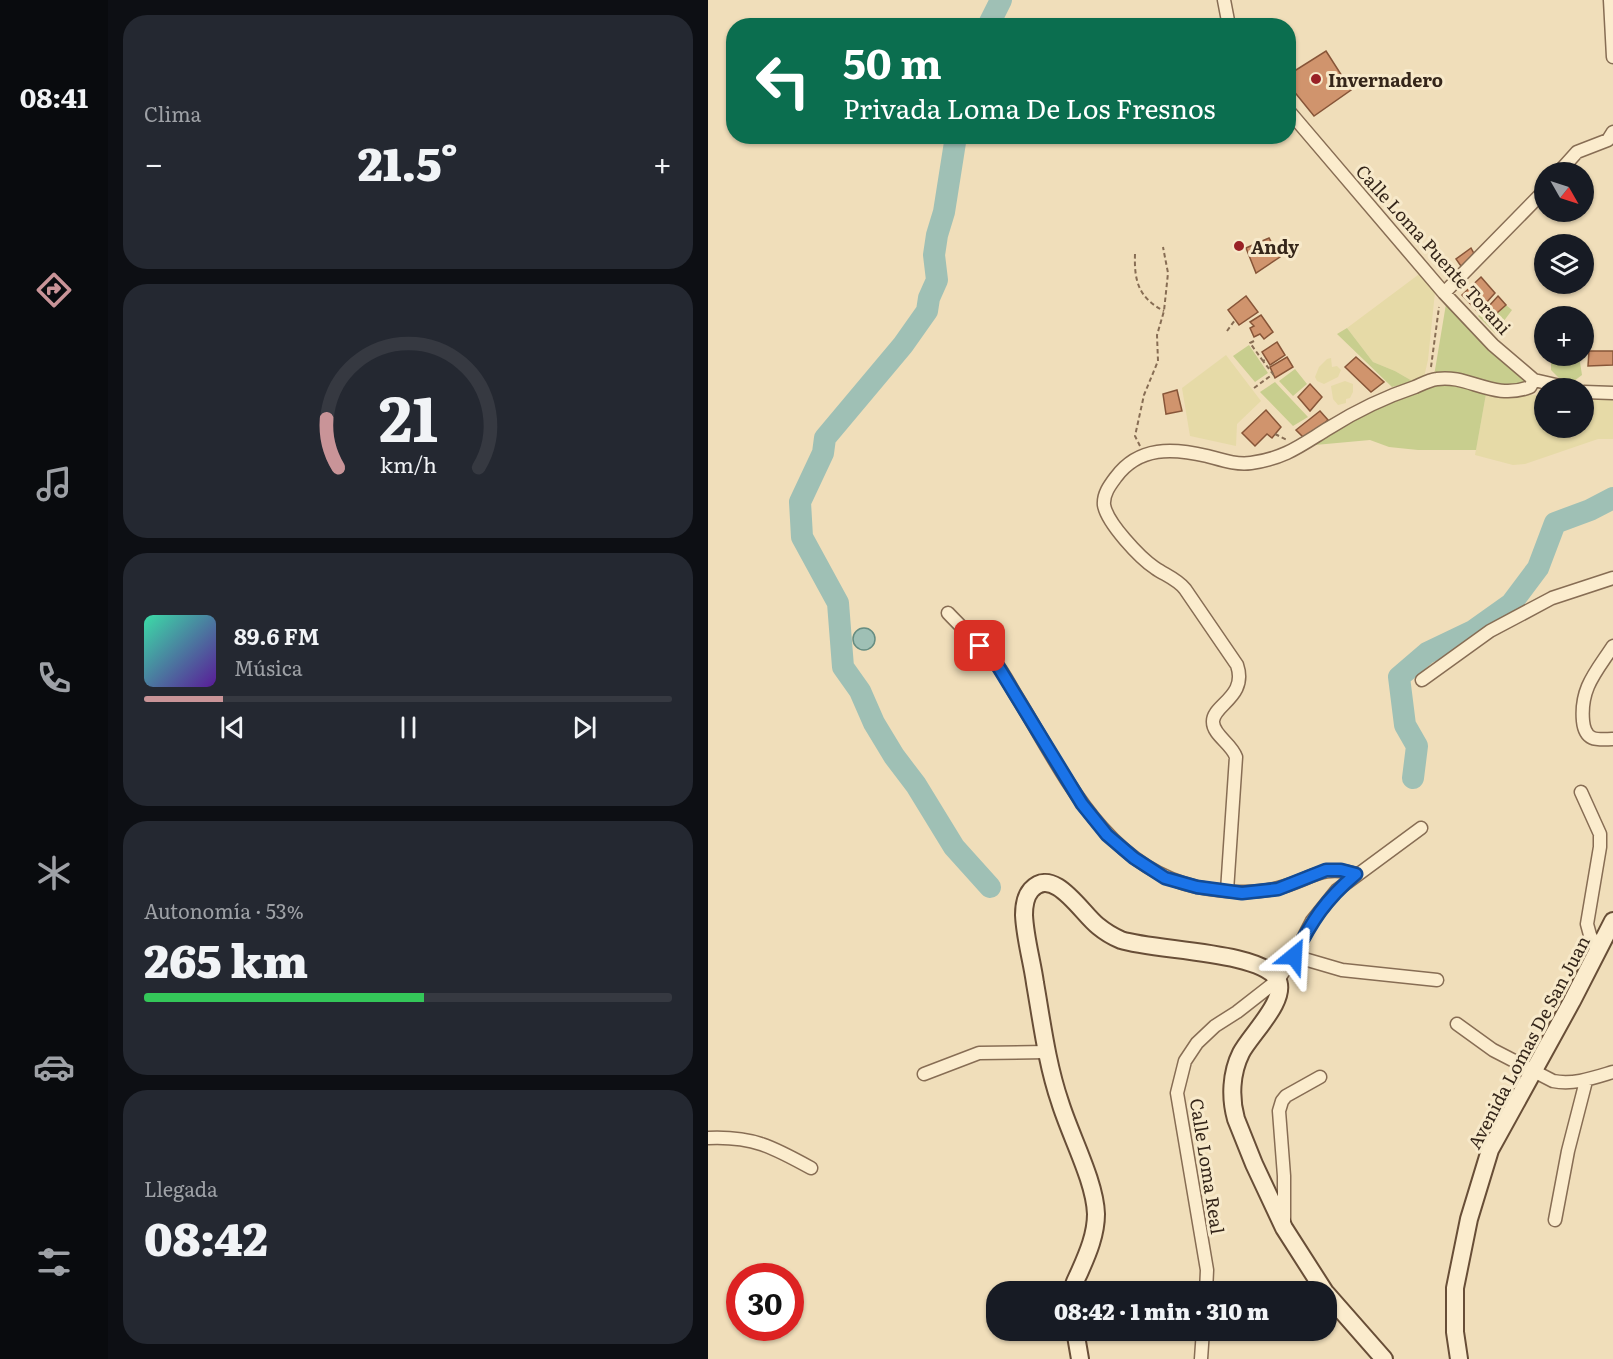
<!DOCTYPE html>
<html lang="es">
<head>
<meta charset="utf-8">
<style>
  body { margin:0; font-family:Literata,serif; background:#242831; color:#f1f3f6; height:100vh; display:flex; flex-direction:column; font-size:22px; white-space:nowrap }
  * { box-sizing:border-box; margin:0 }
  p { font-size:20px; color:#9ea1a6 }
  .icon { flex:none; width:33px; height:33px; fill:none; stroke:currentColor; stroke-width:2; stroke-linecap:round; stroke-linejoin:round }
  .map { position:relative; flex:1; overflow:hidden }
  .details { display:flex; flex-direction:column; gap:15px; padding:15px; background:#0d0f14; width:600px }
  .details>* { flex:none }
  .top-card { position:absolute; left:18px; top:18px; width:570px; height:126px; border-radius:24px; box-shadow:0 2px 4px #0004; background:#0b6e4f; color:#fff; overflow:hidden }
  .needle { width:39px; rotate:129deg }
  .fabs { position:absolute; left:826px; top:162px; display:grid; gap:12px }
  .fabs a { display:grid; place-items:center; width:60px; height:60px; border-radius:50%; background:#171b24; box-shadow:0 2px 4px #0004; font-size:30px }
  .speed { position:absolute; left:18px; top:1263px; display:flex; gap:12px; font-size:30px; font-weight:700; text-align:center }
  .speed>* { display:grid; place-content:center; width:78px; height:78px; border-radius:50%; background:#171b24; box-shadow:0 2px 4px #0004; line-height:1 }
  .speed .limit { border:9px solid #d22; background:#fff; color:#111 }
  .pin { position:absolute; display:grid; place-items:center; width:51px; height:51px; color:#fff; margin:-26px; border-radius:12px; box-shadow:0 3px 9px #0006 }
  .me { position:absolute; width:66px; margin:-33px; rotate:27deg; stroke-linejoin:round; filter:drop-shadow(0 0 4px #0008) }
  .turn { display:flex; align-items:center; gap:21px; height:126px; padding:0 18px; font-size:27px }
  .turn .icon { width:78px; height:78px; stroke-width:2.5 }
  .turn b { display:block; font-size:42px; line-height:51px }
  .big { font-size:45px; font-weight:800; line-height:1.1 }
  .details .widget { flex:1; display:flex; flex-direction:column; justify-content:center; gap:9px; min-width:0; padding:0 21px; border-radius:24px; background:#242831 }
  .details .dial { align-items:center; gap:0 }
  .dial svg { height:156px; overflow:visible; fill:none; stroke:#363941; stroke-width:7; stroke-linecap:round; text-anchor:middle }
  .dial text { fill:#f1f3f6; stroke:none }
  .song { display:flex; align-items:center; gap:18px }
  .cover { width:72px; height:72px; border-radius:9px; background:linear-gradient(135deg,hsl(160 70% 55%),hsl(270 70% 35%)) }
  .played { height:6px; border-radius:3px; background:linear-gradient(90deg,#c99498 15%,#363941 15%) }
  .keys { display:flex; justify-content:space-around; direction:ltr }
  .heat { display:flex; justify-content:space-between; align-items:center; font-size:33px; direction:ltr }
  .charge { height:9px; border-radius:4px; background:linear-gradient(90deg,#34c759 53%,#363941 0) }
  .trip { position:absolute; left:278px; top:1281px; width:351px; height:60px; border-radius:24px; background:#171b24; box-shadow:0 2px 4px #0004; font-weight:800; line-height:60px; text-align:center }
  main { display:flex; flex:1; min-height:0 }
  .dock { display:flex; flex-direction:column; width:108px; justify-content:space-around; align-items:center; background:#090b0e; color:#9ea1a6 }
  .dock .icon { width:42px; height:42px }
  .dock .on { color:#c99498 }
  .dock b { font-size:27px; color:#f1f3f6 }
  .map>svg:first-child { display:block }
  .farmland { fill:#e6daa7 }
  .green { fill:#c8ce8e }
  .water { fill:#9fc0b5; stroke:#668d82; stroke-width:1.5 }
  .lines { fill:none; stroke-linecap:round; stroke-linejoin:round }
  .river { stroke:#9fc0b5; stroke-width:22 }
  .building { fill:#d0946d; stroke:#875538; stroke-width:1.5 }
  .minor-casing { stroke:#876d54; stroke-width:15 }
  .secondary-casing { stroke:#684e37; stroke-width:20 }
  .path { stroke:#876d54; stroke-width:2; stroke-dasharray:4.5 3; stroke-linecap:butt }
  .minor { stroke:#fbeccd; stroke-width:12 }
  .secondary { stroke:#fbeccd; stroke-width:16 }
  .route-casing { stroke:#114b97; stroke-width:15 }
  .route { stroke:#1a73e8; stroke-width:10 }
  .poi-dot { fill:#992125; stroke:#f7e9ca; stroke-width:2 }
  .labels { text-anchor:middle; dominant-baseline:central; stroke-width:6; stroke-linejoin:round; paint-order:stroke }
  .poi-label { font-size:18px; font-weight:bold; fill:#35261a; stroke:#f7e9ca; text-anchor:start }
  .street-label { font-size:18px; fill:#35261a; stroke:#f7e9ca }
</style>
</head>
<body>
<main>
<nav class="dock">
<b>08:41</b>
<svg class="icon on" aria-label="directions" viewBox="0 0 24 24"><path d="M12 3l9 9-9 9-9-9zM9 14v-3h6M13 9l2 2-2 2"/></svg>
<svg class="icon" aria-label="music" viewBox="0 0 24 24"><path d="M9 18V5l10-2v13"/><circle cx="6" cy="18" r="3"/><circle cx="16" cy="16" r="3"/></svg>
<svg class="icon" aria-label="phone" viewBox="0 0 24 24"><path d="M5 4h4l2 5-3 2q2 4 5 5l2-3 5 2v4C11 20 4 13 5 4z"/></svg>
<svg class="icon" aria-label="climate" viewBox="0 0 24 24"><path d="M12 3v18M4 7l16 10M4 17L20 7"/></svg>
<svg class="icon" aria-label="car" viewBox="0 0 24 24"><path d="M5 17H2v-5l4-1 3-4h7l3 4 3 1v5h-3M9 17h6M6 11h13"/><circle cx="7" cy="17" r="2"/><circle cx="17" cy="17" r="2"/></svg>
<svg class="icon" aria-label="filters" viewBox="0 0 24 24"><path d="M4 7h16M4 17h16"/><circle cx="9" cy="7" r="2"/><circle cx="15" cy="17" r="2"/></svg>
</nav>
<section class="details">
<div class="widget"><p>Clima</p>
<div class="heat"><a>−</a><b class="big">21.5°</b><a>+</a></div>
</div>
<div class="widget dial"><svg viewBox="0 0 100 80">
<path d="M14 69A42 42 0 1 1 86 69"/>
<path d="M14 69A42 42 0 0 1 8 44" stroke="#c99498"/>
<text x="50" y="56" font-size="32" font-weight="700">21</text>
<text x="50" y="72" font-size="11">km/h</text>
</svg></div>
<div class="widget">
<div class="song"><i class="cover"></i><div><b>89.6 FM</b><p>Música</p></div></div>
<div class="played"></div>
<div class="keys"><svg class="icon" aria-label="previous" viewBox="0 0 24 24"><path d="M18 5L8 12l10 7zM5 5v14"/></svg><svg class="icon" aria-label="pause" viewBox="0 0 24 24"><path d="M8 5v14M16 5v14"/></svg><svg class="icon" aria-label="next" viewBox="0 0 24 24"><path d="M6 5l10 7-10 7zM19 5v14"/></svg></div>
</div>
<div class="widget"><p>Autonomía · 53%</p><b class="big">265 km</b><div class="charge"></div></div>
<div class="widget"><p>Llegada</p><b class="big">08:42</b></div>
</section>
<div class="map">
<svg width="905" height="1359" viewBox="0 0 905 1359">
  <rect width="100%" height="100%" fill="#f0deba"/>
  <!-- farmland -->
  <path class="farmland" d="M714,272L727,292L720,360L716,377L706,382L687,371L665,362L639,328Z
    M518,355L553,401L529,424L528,446L482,436L474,388Z
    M623,358L624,367L629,366L633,370L630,377L616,384L609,381L607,377L611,367L619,359Z
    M637,381L645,384V392L642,398L638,399V403L630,405L625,399L623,386Z
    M778,394L837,395V428H876V397L905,398V439H890L817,464L805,465L767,455Z"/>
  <!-- green -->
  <path class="green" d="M738,304L819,383L799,386L726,376Z
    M798,305L804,310L787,333L770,316L780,308L790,313Z
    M639,328L665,362L687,371L706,382L684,387L629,334Z
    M541,345L560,373L547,382L525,356Z
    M848,356H864L872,362L874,375L866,381H854L843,370V359Z
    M587,369L599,384L585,396L571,381Z
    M567,382L600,417L585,426L552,392Z
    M736,383L778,394L768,450H710L681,447L662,440L607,445L666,407Z"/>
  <!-- water -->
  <path class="water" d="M145 639a11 11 0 1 1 22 0a11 11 0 1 1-22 0Z"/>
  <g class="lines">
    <!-- river -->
    <path class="river" d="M280,26L293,0
      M248,136L236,212L229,235L226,255L229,280L221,298L219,311L195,345L117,438L115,453L92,502L94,537L130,603L135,667L152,691L166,723L186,756L208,785L246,847L282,887
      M705,778L709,746L697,725L691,677L719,653L765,631L803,604L830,568L847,523L882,510L905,498"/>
  </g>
  <!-- building -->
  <path class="building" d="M618,51L643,90L606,116L580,84V75Z
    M561,238L572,257L548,273L538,248Z
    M763,248L769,259L755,269L748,259Z
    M773,277L787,293L770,312L754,295Z
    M538,296L550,312L531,325L520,310Z
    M790,296L798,305L789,313L781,306Z
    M553,315L565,332L556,339L552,334L546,337L542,328L546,326L542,322Z
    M569,342L577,355L562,365L554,352Z
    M881,351H905V365L880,366Z
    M579,357L585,367L567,378L562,367Z
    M648,357L676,382L663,392L637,367Z
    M602,384L614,397L602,411L590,397Z
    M469,390L474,411L458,414L455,394Z
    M558,410L573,427L564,438L559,434L547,446L534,433Z
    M612,411L620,420L597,439L588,430Z"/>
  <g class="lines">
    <defs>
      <path id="minor" d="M516,0L521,26
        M902,0L905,57
        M580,110L736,293L785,345L826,380L861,388
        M851,172L869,152L900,140L905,132
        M736,293L837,190
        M876,392L905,393
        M240,613C255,629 273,645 287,662C296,673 302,686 309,697C354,770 396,867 489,887C515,892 543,895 570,888C603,880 612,864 648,874
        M905,646C888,672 872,688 875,721C877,741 888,740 905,739
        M714,680L782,631L844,598L905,578
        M873,792L892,834V847L879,924L882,935L890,950
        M519,891L528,757C524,744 505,735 505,722C504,705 540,697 529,665L477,589C469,579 457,575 447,568C432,558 399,523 396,505C395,494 402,485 408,477C431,446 465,448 499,456C514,460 528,465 543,463C578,458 593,445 621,428C648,411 677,397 707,387C714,384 721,380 729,379C760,374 785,401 822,387L826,380
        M586,956L634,970L729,980
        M749,1024L785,1050L845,1081C866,1085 885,1078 905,1072
        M216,1074L271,1053L339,1052
        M0,1138C45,1136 65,1147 103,1168
        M847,1220L860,1151L878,1081
        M576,1224V1176L571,1111L574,1101L578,1096L612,1077
        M301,1289L323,1292
        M340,1292L364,1290
        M498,1292L499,1270L469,1093L477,1061L489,1043L507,1026L529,1012L570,980L586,956L604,921L629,890L713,828
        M493,1359L495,1330"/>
      <path id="secondary" d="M364,1292C365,1284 369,1278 372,1271C380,1253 388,1234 388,1214C387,1181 362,1135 352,1102C339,1064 334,1023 327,983C324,961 317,938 316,915C316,907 317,897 323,890C346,865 374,914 390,926C396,931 406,937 413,940C447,951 552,951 569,979C581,999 542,1035 533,1053C523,1073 522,1098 528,1119L546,1164L576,1228L617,1292
        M618,1293L676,1359
        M367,1330L372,1359
        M751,1359L747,1332V1288L761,1219L782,1150L864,1001L905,921"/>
    </defs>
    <!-- minor casing -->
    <use href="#minor" class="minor-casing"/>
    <!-- secondary casing -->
    <use href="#secondary" class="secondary-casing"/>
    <!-- path -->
    <path class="path" d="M427,254C426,282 431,298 456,311
      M519,331L527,320
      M546,341L542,343L555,361
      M723,367L731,307
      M546,388L565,374L555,361L558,359
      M567,434L579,440
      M432,446L427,436L436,395L450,361L449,335L456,311L460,273L455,247"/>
    <!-- minor -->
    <use href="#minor" class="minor"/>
    <!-- secondary -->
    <use href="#secondary" class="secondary"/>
  </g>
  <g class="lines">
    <defs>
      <path id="route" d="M272,646L288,663L374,804L399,835L426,858L457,878L489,887L534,893L570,889L618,870H633L648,874C617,900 604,921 586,956"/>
    </defs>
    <!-- route casing -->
    <use href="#route" class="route-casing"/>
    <!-- route -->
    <use href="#route" class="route"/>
  </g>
  <!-- markers -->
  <g class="poi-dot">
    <circle cx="608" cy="79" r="6"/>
    <circle cx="531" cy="246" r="6"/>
  </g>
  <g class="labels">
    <!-- poi labels -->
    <g class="poi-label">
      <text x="620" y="79">Invernadero</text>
      <text x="543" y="246">Andy</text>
    </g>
    <!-- street labels -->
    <g class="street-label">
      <text transform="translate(726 249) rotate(48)">Calle Loma Puente Torani</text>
      <text transform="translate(820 1042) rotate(-62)">Avenida Lomas De San Juan</text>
      <text transform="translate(500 1166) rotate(81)">Calle Loma Real</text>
    </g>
  </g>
</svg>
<div class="fabs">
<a><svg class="needle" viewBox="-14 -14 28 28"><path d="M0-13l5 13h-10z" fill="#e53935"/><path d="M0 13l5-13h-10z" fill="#9ea1a6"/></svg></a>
<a><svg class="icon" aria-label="layers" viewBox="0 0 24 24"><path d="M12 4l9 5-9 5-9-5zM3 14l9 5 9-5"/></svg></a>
<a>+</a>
<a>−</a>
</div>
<div class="speed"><div class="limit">30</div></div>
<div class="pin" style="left:272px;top:646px;background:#d93025"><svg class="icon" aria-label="arrive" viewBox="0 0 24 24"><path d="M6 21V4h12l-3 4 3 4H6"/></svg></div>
<svg class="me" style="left:586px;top:956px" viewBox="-20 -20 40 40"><path d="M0-17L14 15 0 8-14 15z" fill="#1a73e8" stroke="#fff" stroke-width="4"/></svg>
<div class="trip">08:42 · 1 min · 310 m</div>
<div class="top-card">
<div class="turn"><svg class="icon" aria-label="left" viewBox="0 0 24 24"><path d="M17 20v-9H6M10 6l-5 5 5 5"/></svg><div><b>50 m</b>Privada Loma De Los Fresnos</div></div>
</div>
</div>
</main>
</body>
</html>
